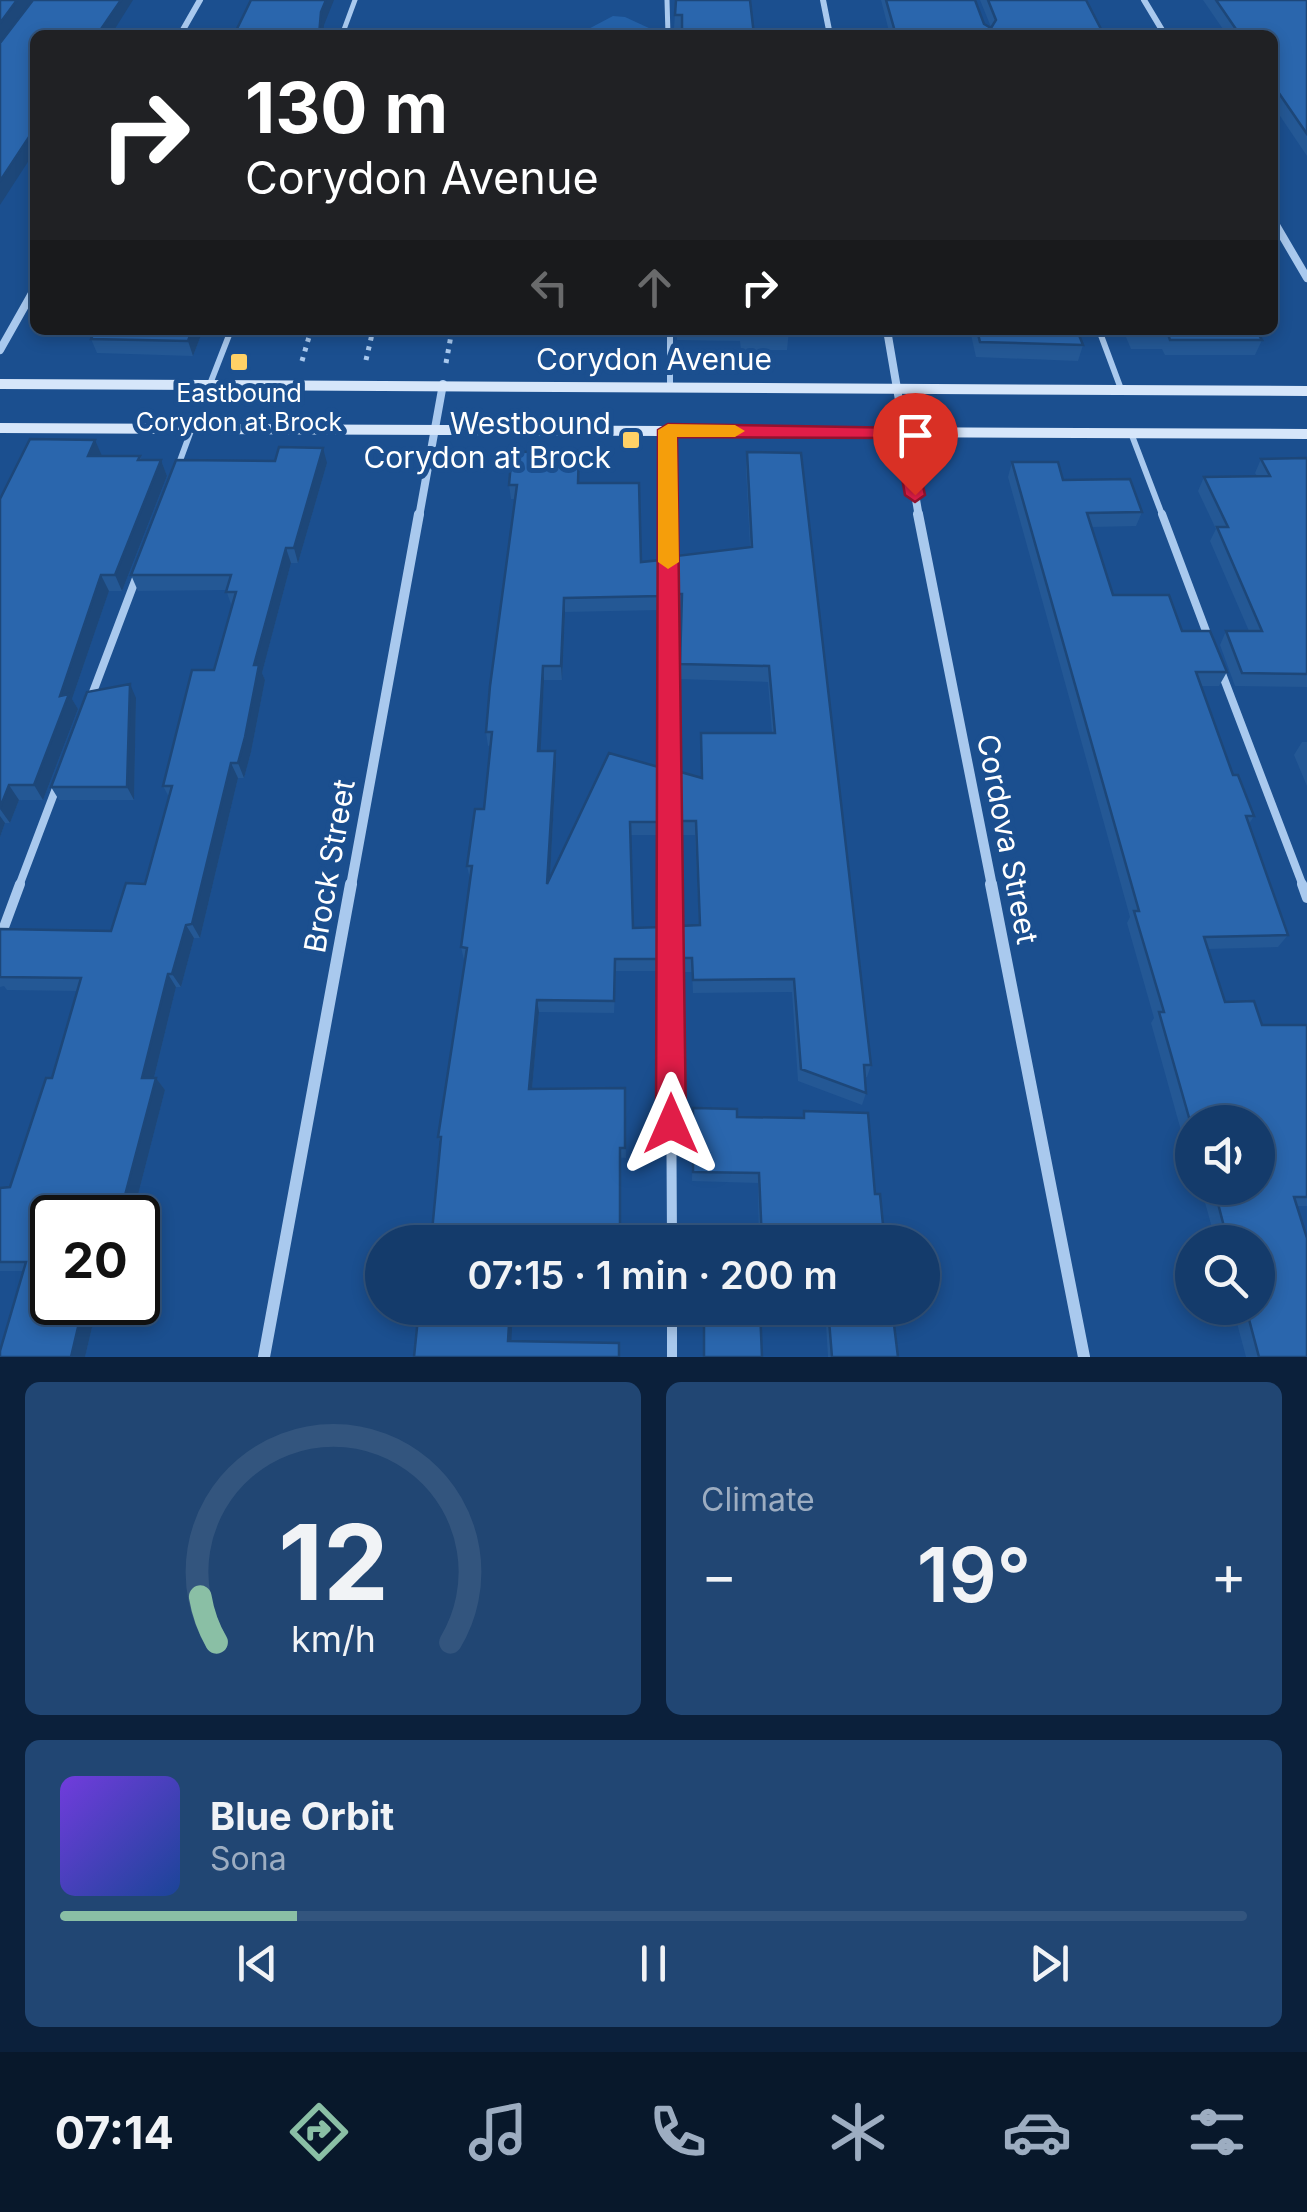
<!DOCTYPE html>
<html lang="en">
<head>
<meta charset="utf-8">
<style>
  body { margin:0; font-family:Inter,sans-serif; background:#214673; color:#f1f3f6; height:100vh; display:flex; flex-direction:column; font-size:38px; white-space:nowrap }
  * { box-sizing:border-box; margin:0 }
  p { font-size:32px; color:#9dadc1 }
  .icon { flex:none; width:55px; height:55px; fill:none; stroke:currentColor; stroke-width:2; stroke-linecap:round; stroke-linejoin:round }
  .map { position:relative; height:1357px; overflow:hidden }
  .sheet { display:flex; flex-direction:column; gap:25px; padding:25px; background:#0b203b; flex:1 }
  .sheet>* { flex:none }
  .guide { position:absolute; left:30px; top:30px; width:1248px; height:305px; border-radius:15px; box-shadow:0 5px 15px #0003,0 0 0 2px #33557e; background:#202124; color:#fff; overflow:hidden }
  .fabs { position:absolute; left:1175px; top:1105px; display:grid; gap:20px }
  .fabs a { display:grid; place-items:center; width:100px; height:100px; border-radius:50%; background:#143b6b; box-shadow:0 5px 15px #0003,0 0 0 2px #33557e; font-size:50px }
  .speed { position:absolute; left:30px; top:1195px; display:flex; gap:20px; font-size:50px; font-weight:700; text-align:center }
  .speed>* { display:grid; place-content:center; width:130px; height:130px; border-radius:50%; background:#143b6b; box-shadow:0 5px 15px #0003,0 0 0 2px #33557e; line-height:1 }
  .speed .limit { border:5px solid #111; border-radius:15px; background:#fff; color:#111 }
  .pin { position:absolute; display:grid; place-items:center; width:85px; height:85px; color:#fff; margin:-102px -42px; border-radius:50% 50% 50% 0; rotate:-45deg; box-shadow:0 0 10px #0007 }
  .pin .icon { rotate:45deg }
  .me { position:absolute; width:110px; margin:-55px; rotate:0deg; stroke-linejoin:round; filter:drop-shadow(0 0 8px #0008) }
  .turn { display:flex; align-items:center; gap:35px; height:210px; padding:0 50px; font-size:45px }
  .turn .icon { width:130px; height:130px; stroke-width:2.5 }
  .turn b { display:block; font-size:70px; line-height:85px }
  .lanes { display:flex; align-items:center; height:95px; padding:0 50px; background:#0003; justify-content:center; gap:50px; direction:ltr }
  .lanes .off { opacity:.35 }
  .big { font-size:75px; font-weight:600; line-height:1.1 }
  .sheet .widget { flex:1; display:flex; flex-direction:column; justify-content:center; gap:15px; min-width:0; padding:0 35px; border-radius:15px; background:#214673 }
  .sheet .dial { align-items:center; gap:0 }
  .dial svg { height:260px; overflow:visible; fill:none; stroke:#33557e; stroke-width:7; stroke-linecap:round; text-anchor:middle }
  .dial text { fill:#f1f3f6; stroke:none }
  .song { display:flex; align-items:center; gap:30px }
  .cover { width:120px; height:120px; border-radius:15px; background:linear-gradient(135deg,hsl(260 70% 55%),hsl(220 70% 35%)) }
  .played { height:10px; border-radius:5px; background:linear-gradient(90deg,#8abfa5 20%,#33557e 20%) }
  .keys { display:flex; justify-content:space-around; direction:ltr }
  .heat { display:flex; justify-content:space-between; align-items:center; font-size:55px; direction:ltr }
  .sheet .tiles { flex:1; display:grid; gap:25px; grid-template-columns:1fr 1fr }
  .widget:last-child { grid-column:span 2 }
  .trip { position:absolute; left:365px; top:1225px; width:575px; height:100px; border-radius:50px; background:#143b6b; box-shadow:0 5px 15px #0003,0 0 0 2px #33557e; font-weight:600; line-height:100px; text-align:center }
  .menu { display:flex; height:160px; justify-content:space-around; align-items:center; background:#08182b; color:#9dadc1 }
  .menu .icon { width:70px; height:70px }
  .menu .current { color:#8abfa5 }
  .menu b { font-size:45px; color:#f1f3f6 }
  .map>svg:first-child { display:block }
  .green { fill:#2461a8 }
  .lines { fill:none; stroke-linecap:round; stroke-linejoin:round }
  .path { stroke:#a9c9ee; stroke-width:5; stroke-dasharray:4 6; stroke-linecap:butt }
  .lane-far3 { stroke:#a9c9ee; stroke-width:5 }
  .lane-far2 { stroke:#a9c9ee; stroke-width:6 }
  .lane-far1 { stroke:#a9c9ee; stroke-width:8 }
  .lane { stroke:#a9c9ee; stroke-width:10 }
  .street-far3 { stroke:#a9c9ee; stroke-width:6 }
  .street-far2 { stroke:#a9c9ee; stroke-width:8 }
  .street-far1 { stroke:#a9c9ee; stroke-width:10 }
  .street { stroke:#a9c9ee; stroke-width:12 }
  .secondary { fill:#d6e6fa; fill-rule:evenodd }
  .wall { fill:#245895 }
  .shaded-wall { fill:#1d4779 }
  .building { fill:#2a66ad; stroke:#1d4779; stroke-width:2.5 }
  .route { fill:#e11d48; stroke:#92132f; stroke-width:2.5 }
  .slow { fill:#f59e0b }
  .poi-dot { fill:#ffd166; stroke:#1b4f8f; stroke-width:4 }
  .labels { text-anchor:middle; dominant-baseline:central; stroke-width:10; stroke-linejoin:round; paint-order:stroke }
  .far-poi-label { font-size:25px; fill:#fff; stroke:#1b4f8f }
  .street-label { font-size:30px; fill:#fff; stroke:#1b4f8f }
  .poi-label { font-size:30px; fill:#fff; stroke:#1b4f8f; text-anchor:end }
</style>
</head>
<body>
<div class="map">
<svg width="1307" height="1357" viewBox="0 0 1307 1357">
  <rect width="100%" height="100%" fill="#1b4f8f"/>
  <!-- green -->
  <path class="green" d="M613,16L625,17L651,29L652,35H577Z"/>
  <g class="lines">
    <!-- path -->
    <path class="path" d="M366,360L373,330
      M302,361L311,330
      M446,363L452,330"/>
    <!-- lane-far3 -->
    <path class="lane-far3" d="M667,0L668,35
      M342,35L355,0"/>
    <!-- lane-far2 -->
    <path class="lane-far2" d="M670,330V387
      M1099,330L1121,389
      M210,384L231,330
      M668,431V517
      M1131,433L1163,517
      M178,466L192,428"/>
    <!-- lane-far1 -->
    <path class="lane-far1" d="M668,514L670,886
      M1162,514L1209,639
      M1221,671L1303,886
      M90,700L138,573
      M19,886L58,783"/>
    <!-- lane -->
    <path class="lane" d="M670,884L672,1242
      M1302,884L1307,898
      M0,938L20,884
      M672,1308V1357"/>
    <!-- street-far3 -->
    <path class="street-far3" d="M823,0L830,35
      M1144,0L1165,35
      M180,35L200,0
      M1272,219L1277,228"/>
    <!-- street-far2 -->
    <path class="street-far2" d="M1276,225L1307,278
      M887,330L919,517
      M0,350L35,288
      M419,517L443,384"/>
    <!-- street-far1 -->
    <path class="street-far1" d="M918,514L992,886
      M351,886L419,514"/>
    <!-- street -->
    <path class="street" d="M991,884L1084,1357
      M264,1357L351,884"/>
    <!-- secondary -->
    <path class="secondary" d="M0,379L1307,386V396L0,389Z
      M0,423L1307,429V439L0,433Z"/>
  </g>
  <!-- wall -->
  <path class="wall" d="M676,0H750L681,28H674Z
    M881,0H975L984,24L991,27L980,0H1086L1104,35H890Z
    M1203,0H1307V156L1272,104V35H1227Z
    M94,330H203L193,356L97,353L91,339Z
    M580,330H664L663,333H580Z
    M676,330H789V331L787,350H741L740,341L677,340Z
    M970,330H1077L1083,345L1078,361L976,357Z
    M1123,330H1256L1262,340L1255,355H1165L1162,349H1131Z
    M579,451V483L641,562L661,560V610L565,612L562,680H544L540,751H555L556,764L550,879L662,768V835H630L633,928L662,927V971H616L614,1013L539,1012L532,1089L625,1088L626,1158L441,1144L438,1137L465,960H464L461,947L470,879L467,866L484,809L491,745L488,746L486,732L515,499H511L509,485Z
    M747,452L871,1065L867,1077H865L866,1093L862,1105L798,1081L792,992L693,993L692,972H679L680,926L699,925L695,835H677V771L701,778V733H772L768,682L679,679L682,610H676V556L750,547L746,468Z
    M102,456H140L142,460H161L167,476L122,591H109L72,699L78,709L43,800H19L10,823H5L0,837V499Z
    M1307,458V687L1235,686L1220,645L1226,631H1249L1210,541L1216,529L1198,491L1204,477L1257,476L1255,473L1261,459Z
    M1012,462L1063,480L1142,512L1136,526L1092,527L1113,595L1182,631L1227,672L1219,686H1201L1233,775L1254,816L1249,824L1288,935L1278,947L1208,949L1225,1002L1262,1025H1307V1206H1297L1307,1357H1246L1233,1308H1258V1242H1216L1201,1188H1197H1258L1192,1122V1170L1151,1023L1154,1018L1127,923L1130,917L1008,477Z
    M327,463L298,563H291L262,673L265,680L251,752L244,778H238L200,938H194L181,987H176L154,1078H156L165,1090L132,1218H52V1302H98L85,1357L23,1271H0V1188L10,1187L52,1078L78,991L7,990L4,986L0,987V929L111,931L145,884L169,797L163,786L214,670L232,607L226,590L138,591L131,575Z
    M136,698L134,800H59L51,787Z
    M1302,742H1307V786L1294,755Z
    M804,1111L875,1194L883,1225L892,1242H759L758,1183L692,1181L693,1118L737,1117L802,1118Z
    M825,1308H892L898,1357H828Z"/>
  <!-- shaded-wall -->
  <path class="shaded-wall" d="M17,0H32L0,43V23Z
    M121,0H133L111,35H97Z
    M326,0H334L324,25L323,35H319L321,12Z
    M35,128V151L0,205V181Z
    M192,330H203L193,356L188,341Z
    M95,440L102,456H88Z
    M323,448L327,463L298,563L294,548Z
    M161,460L167,476L122,591L115,575Z
    M286,548L291,563L262,673L265,680L251,752L244,778L238,763L254,665Z
    M101,575L109,591L72,699L78,709L43,800L34,785L60,696Z
    M564,598L565,612L562,680L561,666Z
    M543,666L544,680L540,764L538,751Z
    M130,684L136,698L134,800L127,787Z
    M555,751L556,764L549,897L547,884Z
    M231,763L238,778L200,938L192,924Z
    M9,785L19,800L10,823L0,809Z
    M0,816L5,823L0,837Z
    M186,925L194,938L181,987L172,974Z
    M168,974L176,987L151,1090L142,1078Z
    M537,1000L539,1012L531,1100L529,1089Z
    M156,1078L165,1090L132,1218H119Z
    M84,1302H98L85,1357H71Z
    M510,1308H513L511,1349L508,1341Z"/>
  <!-- building -->
  <path class="building" d="M0,0H17L0,23Z
    M33,0H121L97,35H35V128L0,181V43Z
    M251,0H326L321,12L319,35H234Z
    M676,0H750L754,35H682V15H675Z
    M886,0H975L984,24L991,28L996,20L988,0H1086L1104,35H896Z
    M1216,0H1307V134L1272,83V35H1240Z
    M95,330H192L188,341L91,339Z
    M977,330H1077L1083,345L980,342Z
    M1134,330H1256L1262,340H1170L1168,334H1136Z
    M30,439L95,440L88,456H140L138,460H161L115,575H101L60,696L69,694L34,785H9L0,808V499Z
    M279,447L323,448L294,548H286L254,665H259L245,737L238,763H231L192,924L186,925L172,974H168L142,1078H156L119,1218H52V1302H84L71,1357H0V1351L26,1262H0V1188L10,1187L46,1078H52L81,978L0,977V929L111,931L126,883L145,884L172,786H163L192,670H214L236,592H226L231,575H131L176,460L275,461Z
    M579,451L578,483H639L641,562L661,560V596L564,598L561,666H543L538,751H555L547,884L609,753L662,768V822H630L633,928L662,927V959H615L614,1001L537,1000L529,1089L625,1088V1148H620V1242H431L441,1137H438L467,948L461,947L472,866H467L475,809H484L492,732H486L490,686L517,485H509L512,452Z
    M747,452L801,453L871,1065H864L866,1093L801,1069L794,979L693,980L692,958H680V926L700,925L696,821H678L677,771L702,778L701,733H775L769,666L680,664L682,594H676V556L752,547Z
    M1307,458V674L1242,673L1226,631H1262L1217,527H1228L1204,477L1270,476L1261,459Z
    M1012,462H1058L1063,480L1130,479L1142,512L1087,513L1113,595H1169L1182,631H1210L1227,672H1196L1233,775H1238L1254,816H1246L1288,935L1204,937L1225,1002L1254,1001L1262,1025H1307V1197H1294L1307,1238V1357H1259L1246,1308H1258V1242H1228L1214,1188H1258V1122H1192V1128L1159,1012H1164L1134,911H1139Z
    M130,684L127,787H51L87,692Z
    M693,1108L737,1109V1117L804,1118V1111L868,1113L875,1194H880L883,1225H890L892,1242H762L759,1173L693,1172Z
    M419,1308H510L508,1341L619,1343V1357H414Z
    M704,1308H760L762,1357H704Z
    M828,1308H892L898,1357H832Z"/>
  <!-- route -->
  <path class="route" d="M668,424L910,428L925,495L915,502L905,495L895,438L677,437L686,1124L681,1135L671,1139L661,1135L656,1124L658,430Z"/>
  <!-- slow -->
  <path class="slow" d="M668,424L735,425L745,431L735,437H677L679,562L668,569L658,562V430Z"/>
  <!-- markers -->
  <g class="poi-dot">
    <rect x="229" y="352" width="20" height="20" rx="5"/>
    <rect x="621" y="430" width="20" height="20" rx="5"/>
  </g>
  <g class="labels">
    <!-- far-poi labels -->
    <g class="far-poi-label">
      <text x="239" y="393">Eastbound<tspan x="239" dy="29">Corydon at Brock</tspan></text>
    </g>
    <!-- street labels -->
    <g class="street-label">
      <text x="654" y="359">Corydon Avenue</text>
      <text transform="translate(1008 839) rotate(79)">Cordova Street</text>
      <text transform="translate(329 866) rotate(-80)">Brock Street</text>
    </g>
    <!-- poi labels -->
    <g class="poi-label">
      <text x="611" y="423">Westbound<tspan x="611" dy="34">Corydon at Brock</tspan></text>
    </g>
  </g>
</svg>
<div class="fabs">
<a><svg class="icon" aria-label="sound" viewBox="0 0 24 24"><path d="M4 9h4l5-4v14l-5-4H4zM17 9q2 3 0 6"/></svg></a>
<a><svg class="icon" aria-label="search" viewBox="0 0 24 24"><circle cx="10" cy="10" r="6"/><path d="M15 15l6 6"/></svg></a>
</div>
<div class="speed"><div class="limit">20</div></div>
<div class="pin" style="left:915px;top:495px;background:#d93025"><svg class="icon" aria-label="arrive" viewBox="0 0 24 24"><path d="M6 21V4h12l-3 4 3 4H6"/></svg></div>
<svg class="me" style="left:671px;top:1124px" viewBox="-20 -20 40 40"><path d="M0-17L14 15 0 8-14 15z" fill="#e11d48" stroke="#fff" stroke-width="4"/></svg>
<div class="trip">07:15 · 1 min · 200 m</div>
<div class="guide">
<div class="turn"><svg class="icon" aria-label="right" viewBox="0 0 24 24"><path d="M7 20v-9h11M14 6l5 5-5 5"/></svg><div><b>130 m</b>Corydon Avenue</div></div>
<div class="lanes"><svg class="icon off" aria-label="left" viewBox="0 0 24 24"><path d="M17 20v-9H6M10 6l-5 5 5 5"/></svg><svg class="icon off" aria-label="ahead" viewBox="0 0 24 24"><path d="M12 20V5M6 11l6-6 6 6"/></svg><svg class="icon" aria-label="right" viewBox="0 0 24 24"><path d="M7 20v-9h11M14 6l5 5-5 5"/></svg></div>
</div>
</div>
<section class="sheet">
<div class="tiles">
<div class="widget dial"><svg viewBox="0 0 100 80">
<path d="M14 69A42 42 0 1 1 86 69"/>
<path d="M14 69A42 42 0 0 1 9 55" stroke="#8abfa5"/>
<text x="50" y="56" font-size="32" font-weight="700">12</text>
<text x="50" y="72" font-size="11">km/h</text>
</svg></div>
<div class="widget"><p>Climate</p>
<div class="heat"><a>−</a><b class="big">19°</b><a>+</a></div>
</div>
<div class="widget">
<div class="song"><i class="cover"></i><div><b>Blue Orbit</b><p>Sona</p></div></div>
<div class="played"></div>
<div class="keys"><svg class="icon" aria-label="previous" viewBox="0 0 24 24"><path d="M18 5L8 12l10 7zM5 5v14"/></svg><svg class="icon" aria-label="pause" viewBox="0 0 24 24"><path d="M8 5v14M16 5v14"/></svg><svg class="icon" aria-label="next" viewBox="0 0 24 24"><path d="M6 5l10 7-10 7zM19 5v14"/></svg></div>
</div>
</div>
</section>
<nav class="menu">
<b>07:14</b>
<svg class="icon current" aria-label="directions" viewBox="0 0 24 24"><path d="M12 3l9 9-9 9-9-9zM9 14v-3h6M13 9l2 2-2 2"/></svg>
<svg class="icon" aria-label="music" viewBox="0 0 24 24"><path d="M9 18V5l10-2v13"/><circle cx="6" cy="18" r="3"/><circle cx="16" cy="16" r="3"/></svg>
<svg class="icon" aria-label="phone" viewBox="0 0 24 24"><path d="M5 4h4l2 5-3 2q2 4 5 5l2-3 5 2v4C11 20 4 13 5 4z"/></svg>
<svg class="icon" aria-label="climate" viewBox="0 0 24 24"><path d="M12 3v18M4 7l16 10M4 17L20 7"/></svg>
<svg class="icon" aria-label="car" viewBox="0 0 24 24"><path d="M5 17H2v-5l4-1 3-4h7l3 4 3 1v5h-3M9 17h6M6 11h13"/><circle cx="7" cy="17" r="2"/><circle cx="17" cy="17" r="2"/></svg>
<svg class="icon" aria-label="filters" viewBox="0 0 24 24"><path d="M4 7h16M4 17h16"/><circle cx="9" cy="7" r="2"/><circle cx="15" cy="17" r="2"/></svg>
</nav>
</body>
</html>
